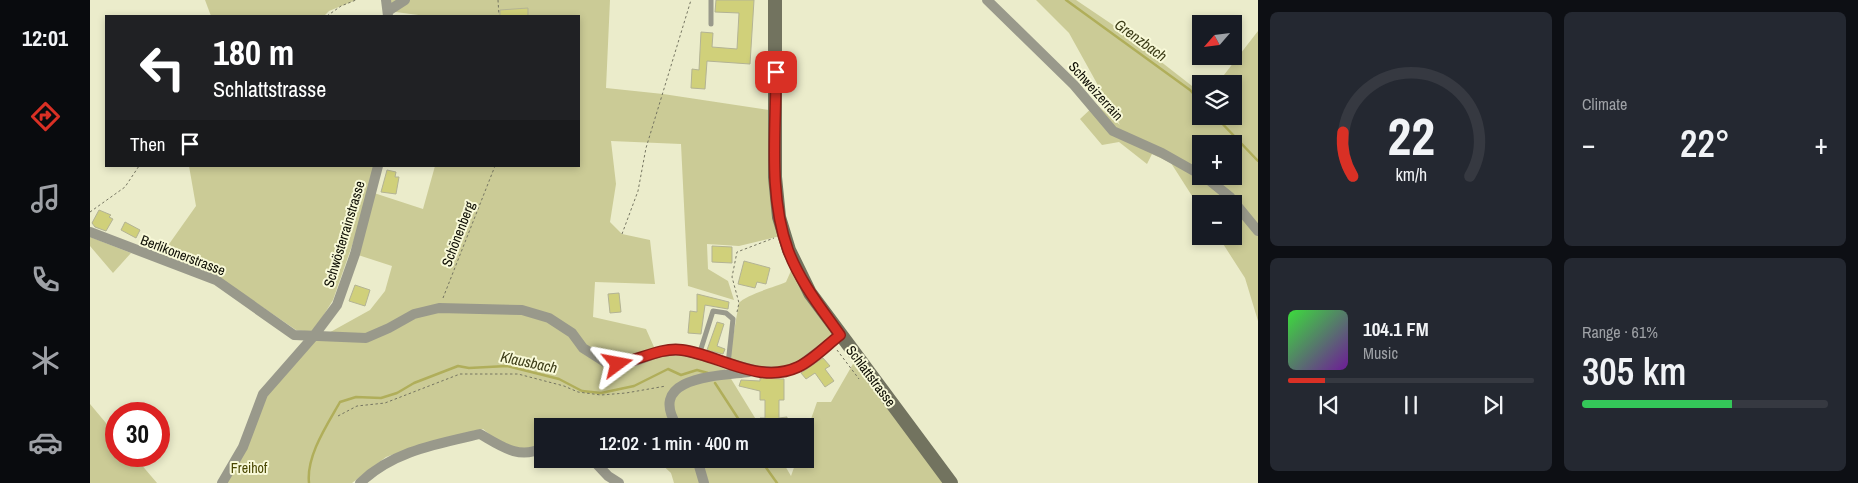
<!DOCTYPE html>
<html lang="en">
<head>
<meta charset="utf-8">
<style>
  body { margin:0; font-family:"Archivo Narrow",sans-serif; background:#242831; color:#f1f3f6; height:100vh; display:flex; flex-direction:column; font-size:19px; white-space:nowrap }
  * { box-sizing:border-box; margin:0 }
  p { font-size:16px; color:#9ea1a6 }
  .icon { flex:none; width:28px; height:28px; fill:none; stroke:currentColor; stroke-width:2; stroke-linecap:round; stroke-linejoin:round }
  .map { position:relative; flex:1; overflow:hidden }
  .sheet { display:flex; flex-direction:column; gap:12px; padding:12px; background:#0d0f14; width:600px }
  .sheet>* { flex:none }
  .banner { position:absolute; left:15px; top:15px; width:475px; height:152px; border-radius:0px; box-shadow:0 2px 8px #0003; background:#202124; color:#fff; overflow:hidden }
  .needle { width:32px; rotate:242deg }
  .tools { position:absolute; left:1102px; top:15px; display:grid; gap:10px }
  .tools a { display:grid; place-items:center; width:50px; height:50px; border-radius:0px; background:#171b24; box-shadow:0 2px 8px #0003; font-size:25px }
  .speed { position:absolute; left:15px; top:402px; display:flex; gap:10px; font-size:25px; font-weight:700; text-align:center }
  .speed>* { display:grid; place-content:center; width:65px; height:65px; border-radius:50%; background:#171b24; box-shadow:0 2px 8px #0003; line-height:1 }
  .speed .limit { border:8px solid #d22; background:#fff; color:#111 }
  .pin { position:absolute; display:grid; place-items:center; width:42px; height:42px; color:#fff; margin:-21px; border-radius:10px; box-shadow:0 2px 8px #0006 }
  .me { position:absolute; width:55px; margin:-28px; rotate:77deg; stroke-linejoin:round; filter:drop-shadow(0 0 4px #0008) }
  .turn { display:flex; align-items:center; gap:18px; height:105px; padding:0 25px; font-size:22px }
  .turn .icon { width:65px; height:65px; stroke-width:2.5 }
  .turn b { display:block; font-size:35px; line-height:42px }
  .then { display:flex; align-items:center; height:48px; padding:0 25px; background:#0003; gap:10px; font-size:19px }
  .big { font-size:38px; font-weight:600; line-height:1.1 }
  .sheet .widget { flex:1; display:flex; flex-direction:column; justify-content:center; gap:8px; min-width:0; padding:0 18px; border-radius:8px; background:#242831 }
  .sheet .dial { align-items:center; gap:0 }
  .dial svg { height:130px; overflow:visible; fill:none; stroke:#363941; stroke-width:7; stroke-linecap:round; text-anchor:middle }
  .dial text { fill:#f1f3f6; stroke:none }
  .song { display:flex; align-items:center; gap:15px }
  .cover { width:60px; height:60px; border-radius:8px; background:linear-gradient(135deg,hsl(120 70% 55%),hsl(280 70% 35%)) }
  .played { height:5px; border-radius:2px; background:linear-gradient(90deg,#d93025 15%,#363941 15%) }
  .keys { display:flex; justify-content:space-around; direction:ltr }
  .heat { display:flex; justify-content:space-between; align-items:center; font-size:28px; direction:ltr }
  .charge { height:8px; border-radius:4px; background:linear-gradient(90deg,#34c759 61%,#363941 0) }
  .sheet .tiles { flex:1; display:grid; gap:12px; grid-template-columns:repeat(2,1fr) }
  .trip { position:absolute; left:444px; top:418px; width:280px; height:50px; border-radius:0px; background:#171b24; box-shadow:0 2px 8px #0003; font-weight:600; line-height:50px; text-align:center }
  main { display:flex; flex:1; min-height:0 }
  .dock { display:flex; flex-direction:column; width:90px; justify-content:space-around; align-items:center; background:#090b0e; color:#9ea1a6 }
  .dock .icon { width:35px; height:35px }
  .dock .selected { color:#d93025 }
  .dock b { font-size:22px; color:#f1f3f6 }
  .map>svg:first-child { display:block }
  .green { fill:#cbcb96; fill-rule:evenodd }
  .lines { fill:none; stroke-linecap:round; stroke-linejoin:round }
  .stream { stroke:#b0ae5a; stroke-width:2.5 }
  .building { fill:#d0d07a; stroke:#b3b394 }
  .path { stroke:#757561; stroke-width:1; stroke-dasharray:2.5 2.5; stroke-linecap:butt }
  .lane { stroke:#99998b; stroke-width:5 }
  .street { stroke:#99998b; stroke-width:10 }
  .secondary { stroke:#72735f; stroke-width:14 }
  .route-casing { stroke:#8d1f18; stroke-width:12 }
  .route { stroke:#d93025; stroke-width:9 }
  .labels { text-anchor:middle; dominant-baseline:central; stroke-width:4; stroke-linejoin:round; paint-order:stroke }
  .street-label { font-size:14px; fill:#0e0e04; stroke:#f8f9d8 }
  .park-label { font-size:14px; fill:#484600; stroke:#f8f9d8 }
  .water-label { font-size:15px; font-style:italic; fill:#3d3d18; stroke:#f8f9d8 }
</style>
</head>
<body>
<main>
<nav class="dock">
<b>12:01</b>
<svg class="icon selected" aria-label="directions" viewBox="0 0 24 24"><path d="M12 3l9 9-9 9-9-9zM9 14v-3h6M13 9l2 2-2 2"/></svg>
<svg class="icon" aria-label="music" viewBox="0 0 24 24"><path d="M9 18V5l10-2v13"/><circle cx="6" cy="18" r="3"/><circle cx="16" cy="16" r="3"/></svg>
<svg class="icon" aria-label="phone" viewBox="0 0 24 24"><path d="M5 4h4l2 5-3 2q2 4 5 5l2-3 5 2v4C11 20 4 13 5 4z"/></svg>
<svg class="icon" aria-label="climate" viewBox="0 0 24 24"><path d="M12 3v18M4 7l16 10M4 17L20 7"/></svg>
<svg class="icon" aria-label="car" viewBox="0 0 24 24"><path d="M5 17H2v-5l4-1 3-4h7l3 4 3 1v5h-3M9 17h6M6 11h13"/><circle cx="7" cy="17" r="2"/><circle cx="17" cy="17" r="2"/></svg>
</nav>
<div class="map">
<svg width="1168" height="483" viewBox="0 0 1168 483">
  <rect width="100%" height="100%" fill="#ebeccb"/>
  <!-- green -->
  <path class="green" d="M115,0H266L239,11L234,16H121Z
    M296,0H520L516,88L573,94L686,111L694,235L649,246L617,244L618,269L638,281L644,300L598,286L591,144L521,141L526,184L520,222L532,234L560,240L565,284L505,282L503,317L556,329L568,356L599,355L635,369L670,426H452V445L438,451L414,446L393,429L327,446L296,457L262,483H132L175,394L226,340L280,310L295,291L302,266L265,254L278,200L243,300L223,332L206,330L158,297L116,272L72,254L106,206L99,166H288L281,192L333,209L345,166H489V16H336L298,11Z
    M946,0H986L1029,29L1111,93V116H1144V84H1127L1168,31V321L1155,278L1128,236H1144V204H1111V210L1081,163L1062,154L1057,164L1029,142L1012,145L990,119L1006,104L1030,125L979,33ZM1111,144H1144V176H1111Z
    M0,237L41,253L23,273L0,246Z
    M704,264L750,335L693,372L638,365L649,303C655,295 685,287 696,282Z
    M767,357L861,483H584L581,473L566,459H691L701,476L707,459H715V436L727,402H741Z
    M0,404L26,435V456H44L67,483H0Z"/>
  <g class="lines">
    <!-- stream -->
    <path class="stream" d="M976,0L1100,90L1111,102
      M1125,116L1168,161
      M625,383L653,426
      M670,459L687,483
      M219,483C216,456 237,425 250,402L266,397L291,398L307,393L324,383L368,366L379,368L417,366L469,379L492,391L511,393L544,386L578,369L591,375L607,370L618,373"/>
  </g>
  <!-- building -->
  <path class="building" d="M626,0H664L660,64L617,61L615,89L601,88L602,69L609,70L611,32L623,33L622,47L647,49L649,13L625,12Z
    M438,8V16H410V10Z
    M297,170L306,172L305,177H309L306,194L291,192Z
    M9,210L21,215L19,217L23,219L16,231L5,227L2,223Z
    M35,222L50,230L46,238L31,230Z
    M622,246L642,247V263L622,262Z
    M654,261L680,268L676,284L667,282L665,288L648,284Z
    M265,285L280,290L275,306L259,301Z
    M529,293L531,312L520,313L518,294Z
    M607,294L639,302L638,309L615,305L611,334L598,333L600,311L607,312Z
    M627,322L634,324L627,346L635,349L633,354L617,350Z
    M733,358L740,366L735,369L744,381L735,387L725,373L716,379L711,373Z
    M670,378L694,379V400H689V418L697,417V426H670V418H675V400H670V391L649,386L651,380L670,381Z"/>
  <g class="lines">
    <!-- path -->
    <path class="path" d="M408,0L409,16
      M237,16L251,6L266,0
      M0,212L35,187L49,166
      M532,234L548,191L556,148L601,0
      M353,298L405,166
      M647,312L649,303L642,277L647,252L684,238
      M747,350L769,379
      M248,416L267,406L295,403L370,374H428L474,386L488,392L511,395L536,393L576,386"/>
    <!-- lane -->
    <path class="lane" d="M621,0V24
      M609,355L623,311L636,313L643,319L638,364"/>
    <!-- street -->
    <path class="street" d="M296,0L298,16
      M897,0L984,85L1023,131L1072,153L1111,175
      M298,11L315,0
      M1114,176L1140,197L1168,231
      M0,232L126,280L204,335L276,338L299,328L324,314L349,308L432,310L459,318L482,333L493,348L515,362L529,364L548,360L570,352L591,350L668,371L693,372L708,367L750,335
      M587,426C556,376 629,376 659,372
      M502,459L518,476L529,483
      M607,459L614,483
      M132,483L153,447L173,394L223,337L247,305L265,254L288,166
      M270,483C303,451 347,444 390,434C411,446 429,460 452,448"/>
    <!-- secondary -->
    <path class="secondary" d="M685,0V177L689,217L699,250L720,293L861,483"/>
  </g>
  <g class="lines">
    <defs>
      <path id="route" d="M528,364C549,360 571,347 592,350C629,355 669,385 708,367C723,360 737,345 750,335C731,308 710,282 698,250C678,194 686,131 686,72"/>
    </defs>
    <!-- route casing -->
    <use href="#route" class="route-casing"/>
    <!-- route -->
    <use href="#route" class="route"/>
  </g>
  <g class="labels">
    <!-- street labels -->
    <g class="street-label">
      <text transform="translate(1006 91) rotate(48)">Schweizerrain</text>
      <text transform="translate(254 234) rotate(-73)">Schwösterrainstrasse</text>
      <text transform="translate(368 234) rotate(-69)">Schönenberg</text>
      <text transform="translate(93 255) rotate(21)">Berlikonerstrasse</text>
      <text transform="translate(781 376) rotate(53)">Schlattstrasse</text>
    </g>
    <!-- park labels -->
    <g class="park-label">
      <text x="159" y="468">Freihof</text>
    </g>
    <!-- water labels -->
    <g class="water-label">
      <text transform="translate(1051 40) rotate(36)">Grenzbach</text>
      <text transform="translate(439 362) rotate(12)">Klausbach</text>
    </g>
  </g>
</svg>
<div class="tools">
<a><svg class="needle" viewBox="-14 -14 28 28"><path d="M0-13l5 13h-10z" fill="#e53935"/><path d="M0 13l5-13h-10z" fill="#9ea1a6"/></svg></a>
<a><svg class="icon" aria-label="layers" viewBox="0 0 24 24"><path d="M12 4l9 5-9 5-9-5zM3 14l9 5 9-5"/></svg></a>
<a>+</a>
<a>−</a>
</div>
<div class="speed"><div class="limit">30</div></div>
<div class="pin" style="left:686px;top:72px;background:#d93025"><svg class="icon" aria-label="arrive" viewBox="0 0 24 24"><path d="M6 21V4h12l-3 4 3 4H6"/></svg></div>
<svg class="me" style="left:528px;top:364px" viewBox="-20 -20 40 40"><path d="M0-17L14 15 0 8-14 15z" fill="#d93025" stroke="#fff" stroke-width="4"/></svg>
<div class="trip">12:02 · 1 min · 400 m</div>
<div class="banner">
<div class="turn"><svg class="icon" aria-label="left" viewBox="0 0 24 24"><path d="M17 20v-9H6M10 6l-5 5 5 5"/></svg><div><b>180 m</b>Schlattstrasse</div></div>
<div class="then">Then<svg class="icon" aria-label="arrive" viewBox="0 0 24 24"><path d="M6 21V4h12l-3 4 3 4H6"/></svg></div>
</div>
</div>
<section class="sheet">
<div class="tiles">
<div class="widget dial"><svg viewBox="0 0 100 80">
<path d="M14 69A42 42 0 1 1 86 69"/>
<path d="M14 69A42 42 0 0 1 8 42" stroke="#d93025"/>
<text x="50" y="56" font-size="32" font-weight="700">22</text>
<text x="50" y="72" font-size="11">km/h</text>
</svg></div>
<div class="widget"><p>Climate</p>
<div class="heat"><a>−</a><b class="big">22°</b><a>+</a></div>
</div>
<div class="widget">
<div class="song"><i class="cover"></i><div><b>104.1 FM</b><p>Music</p></div></div>
<div class="played"></div>
<div class="keys"><svg class="icon" aria-label="previous" viewBox="0 0 24 24"><path d="M18 5L8 12l10 7zM5 5v14"/></svg><svg class="icon" aria-label="pause" viewBox="0 0 24 24"><path d="M8 5v14M16 5v14"/></svg><svg class="icon" aria-label="next" viewBox="0 0 24 24"><path d="M6 5l10 7-10 7zM19 5v14"/></svg></div>
</div>
<div class="widget"><p>Range · 61%</p><b class="big">305 km</b><div class="charge"></div></div>
</div>
</section>
</main>
</body>
</html>
